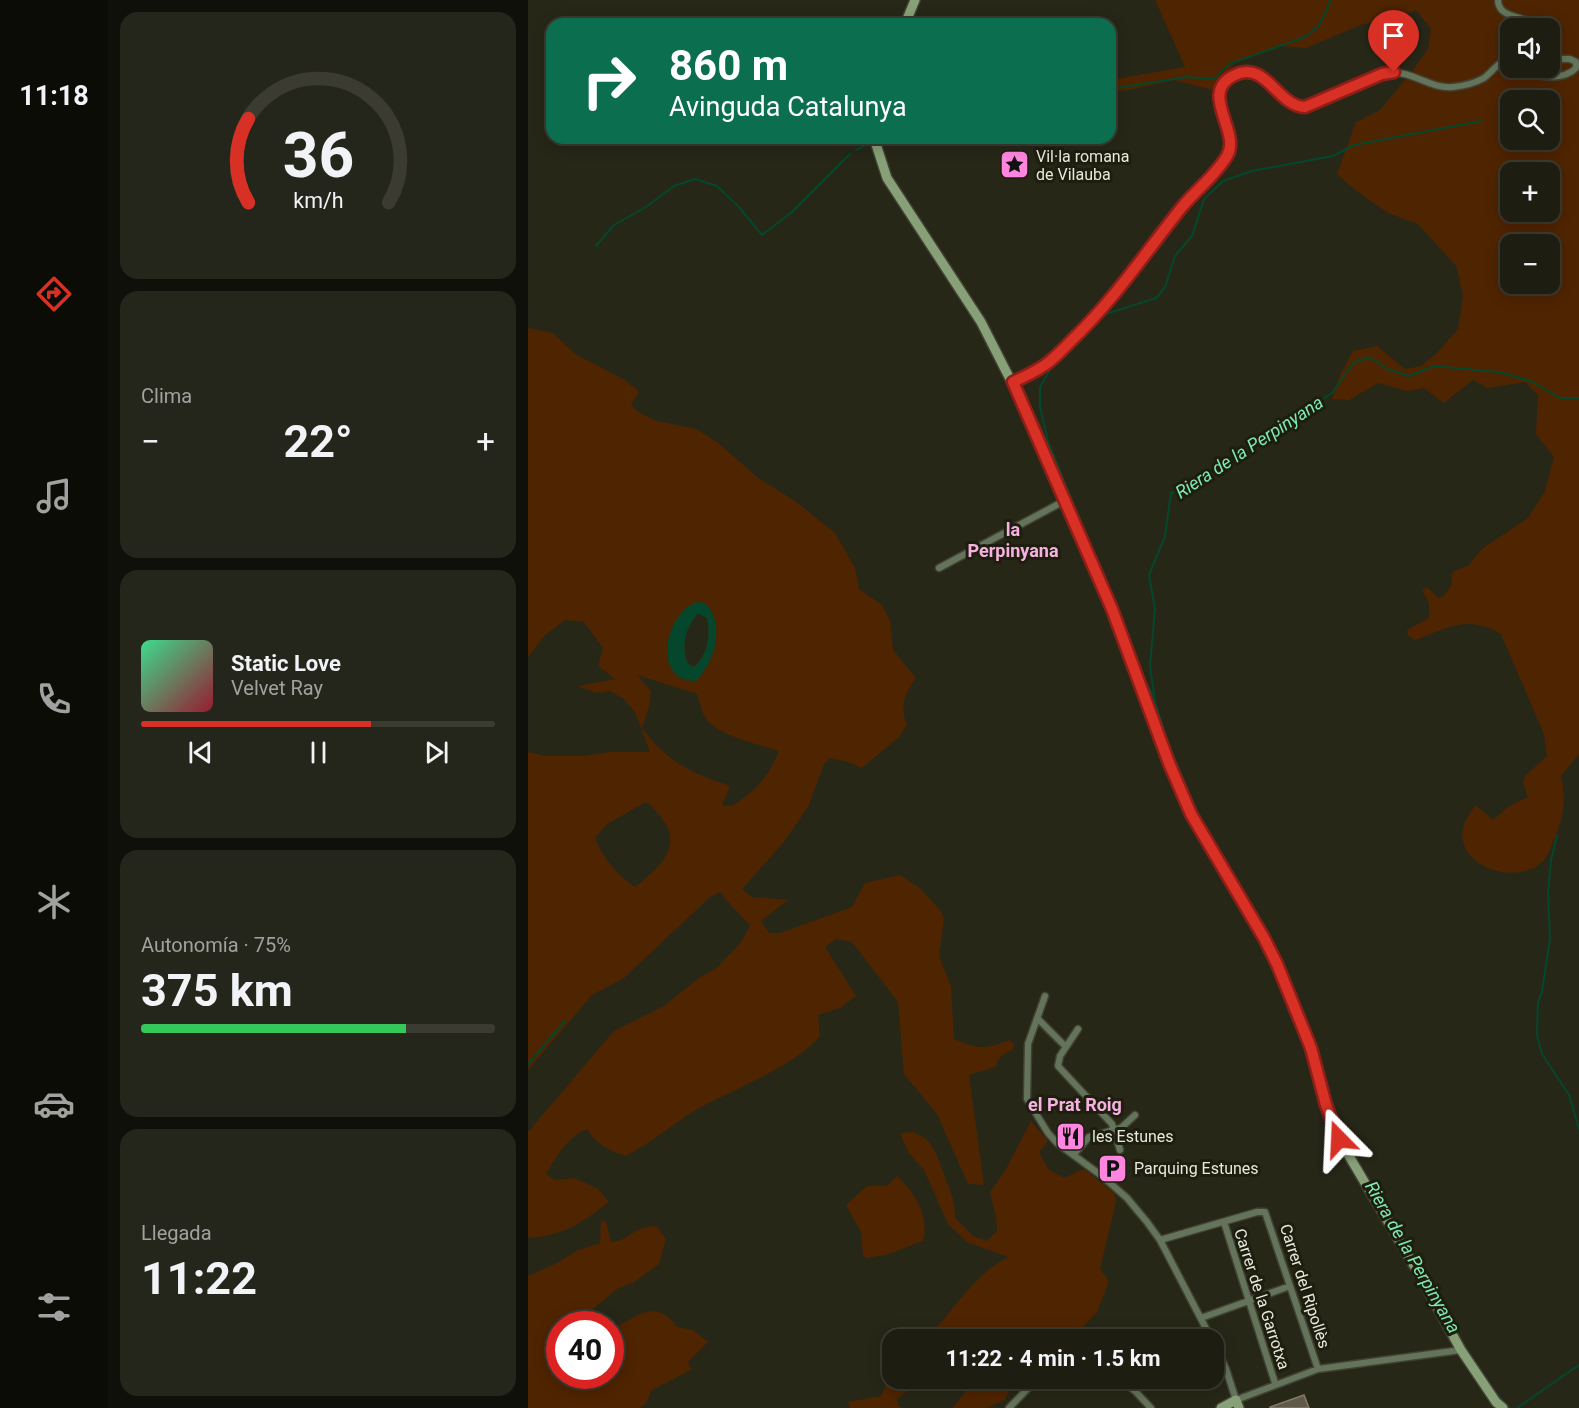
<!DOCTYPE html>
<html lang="es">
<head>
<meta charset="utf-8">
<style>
  body { margin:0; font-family:Roboto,sans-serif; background:#25261b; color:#f1f3f6; height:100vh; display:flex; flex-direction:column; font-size:22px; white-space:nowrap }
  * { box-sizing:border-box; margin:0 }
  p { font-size:20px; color:#a0a29f }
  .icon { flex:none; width:33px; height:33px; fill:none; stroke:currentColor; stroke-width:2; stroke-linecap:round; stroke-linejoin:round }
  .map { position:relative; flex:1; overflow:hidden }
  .panel { display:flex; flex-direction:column; gap:12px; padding:12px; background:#10100a; width:420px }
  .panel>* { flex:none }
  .hud { position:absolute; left:18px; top:18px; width:570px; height:126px; border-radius:18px; box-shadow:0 3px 15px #0003,0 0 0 2px #3b3b32; background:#0b6e4f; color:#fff; overflow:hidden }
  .controls { position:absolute; left:972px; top:18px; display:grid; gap:12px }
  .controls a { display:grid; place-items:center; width:60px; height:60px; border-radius:12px; background:#1d1d12; box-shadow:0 3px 15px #0003,0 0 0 2px #3b3b32; font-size:30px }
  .speed { position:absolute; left:18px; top:1311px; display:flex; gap:12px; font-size:30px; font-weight:700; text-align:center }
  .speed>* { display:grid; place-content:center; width:78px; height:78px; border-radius:50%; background:#1d1d12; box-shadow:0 3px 15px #0003,0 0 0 2px #3b3b32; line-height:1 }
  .speed .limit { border:9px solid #d22; background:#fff; color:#111 }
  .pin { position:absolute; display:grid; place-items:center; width:51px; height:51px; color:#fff; margin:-62px -26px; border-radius:50% 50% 50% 0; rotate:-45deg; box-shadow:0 0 6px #0007 }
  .pin .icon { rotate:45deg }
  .me { position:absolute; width:66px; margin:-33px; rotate:339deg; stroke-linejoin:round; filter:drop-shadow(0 0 4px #0008) }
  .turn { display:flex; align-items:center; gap:21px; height:126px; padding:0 24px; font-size:27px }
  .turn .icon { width:78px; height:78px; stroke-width:2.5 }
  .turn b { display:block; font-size:42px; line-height:51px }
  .big { font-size:45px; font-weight:700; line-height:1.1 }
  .panel .tile { flex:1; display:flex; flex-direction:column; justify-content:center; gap:9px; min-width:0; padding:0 21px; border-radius:18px; background:#25261b }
  .panel .dial { align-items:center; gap:0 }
  .dial svg { height:156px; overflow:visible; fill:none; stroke:#3b3b32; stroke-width:7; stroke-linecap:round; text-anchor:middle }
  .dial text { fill:#f1f3f6; stroke:none }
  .song { display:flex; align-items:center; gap:18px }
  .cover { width:72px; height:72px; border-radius:9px; background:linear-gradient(135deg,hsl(150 70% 55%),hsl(350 70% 35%)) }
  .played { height:6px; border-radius:3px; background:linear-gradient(90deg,#d93025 65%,#3b3b32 65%) }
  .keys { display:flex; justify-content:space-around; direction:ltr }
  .heat { display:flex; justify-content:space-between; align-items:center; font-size:33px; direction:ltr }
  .charge { height:9px; border-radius:4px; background:linear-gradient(90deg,#34c759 75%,#3b3b32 0) }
  .trip { position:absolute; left:354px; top:1329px; width:342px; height:60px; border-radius:18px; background:#1d1d12; box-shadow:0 3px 15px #0003,0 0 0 2px #3b3b32; font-weight:700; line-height:60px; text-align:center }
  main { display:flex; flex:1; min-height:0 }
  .menu { display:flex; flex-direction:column; width:108px; justify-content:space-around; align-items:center; background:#0c0c07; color:#a0a29f }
  .menu .icon { width:42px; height:42px }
  .menu .selected { color:#d93025 }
  .menu b { font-size:27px; color:#f1f3f6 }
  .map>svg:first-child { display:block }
  .green { fill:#4f2400; fill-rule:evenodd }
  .water { fill:#04472c; fill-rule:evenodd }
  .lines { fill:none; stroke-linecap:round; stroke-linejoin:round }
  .stream { stroke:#04472c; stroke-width:2 }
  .building { fill:#605849; stroke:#837a6a; stroke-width:1.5 }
  .street-casing { stroke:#424234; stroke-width:9 }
  .secondary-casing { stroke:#424234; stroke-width:12 }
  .street { stroke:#64745a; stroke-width:6 }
  .secondary { stroke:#87a077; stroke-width:9 }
  .route-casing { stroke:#8d1f18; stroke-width:15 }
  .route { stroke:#d93025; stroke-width:10 }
  .labels { text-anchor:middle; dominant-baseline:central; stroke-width:6; stroke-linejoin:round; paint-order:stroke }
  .poi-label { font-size:16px; fill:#e7e8de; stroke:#1e1e0f; text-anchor:start }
  .street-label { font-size:16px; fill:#e7e8de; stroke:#1e1e0f }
  .water-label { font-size:18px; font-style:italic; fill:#7eeab3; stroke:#1e1e0f }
  .neighbourhood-label { font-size:18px; font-weight:bold; fill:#f6b1e0; stroke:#1e1e0f }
</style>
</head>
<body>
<main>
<nav class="menu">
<b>11:18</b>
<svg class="icon selected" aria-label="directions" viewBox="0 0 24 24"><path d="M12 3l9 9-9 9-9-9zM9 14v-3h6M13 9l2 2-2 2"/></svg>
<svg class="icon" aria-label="music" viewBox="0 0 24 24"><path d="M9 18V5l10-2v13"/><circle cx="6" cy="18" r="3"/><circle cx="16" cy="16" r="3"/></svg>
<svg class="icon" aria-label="phone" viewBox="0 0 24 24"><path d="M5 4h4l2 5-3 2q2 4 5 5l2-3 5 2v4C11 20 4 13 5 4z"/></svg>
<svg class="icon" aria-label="climate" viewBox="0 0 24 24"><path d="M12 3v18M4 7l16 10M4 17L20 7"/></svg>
<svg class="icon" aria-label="car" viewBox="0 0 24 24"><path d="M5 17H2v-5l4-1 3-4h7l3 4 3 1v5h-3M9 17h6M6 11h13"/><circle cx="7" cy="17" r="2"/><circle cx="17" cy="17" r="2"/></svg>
<svg class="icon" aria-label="filters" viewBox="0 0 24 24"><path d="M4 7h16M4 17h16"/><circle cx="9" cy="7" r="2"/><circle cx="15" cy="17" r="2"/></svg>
</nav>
<section class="panel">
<div class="tile dial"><svg viewBox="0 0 100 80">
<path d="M14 69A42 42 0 1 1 86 69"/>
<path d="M14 69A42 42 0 0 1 14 26" stroke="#d93025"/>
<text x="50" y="56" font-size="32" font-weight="700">36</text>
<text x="50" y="72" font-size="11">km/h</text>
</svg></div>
<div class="tile"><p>Clima</p>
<div class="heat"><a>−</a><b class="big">22°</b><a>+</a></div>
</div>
<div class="tile">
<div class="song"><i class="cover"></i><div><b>Static Love</b><p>Velvet Ray</p></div></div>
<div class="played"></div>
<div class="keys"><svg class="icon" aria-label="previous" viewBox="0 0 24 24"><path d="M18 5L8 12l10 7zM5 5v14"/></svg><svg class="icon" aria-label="pause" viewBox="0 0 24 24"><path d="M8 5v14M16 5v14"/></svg><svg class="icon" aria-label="next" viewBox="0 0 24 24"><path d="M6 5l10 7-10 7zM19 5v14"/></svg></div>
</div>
<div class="tile"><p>Autonomía · 75%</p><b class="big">375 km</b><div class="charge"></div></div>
<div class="tile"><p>Llegada</p><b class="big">11:22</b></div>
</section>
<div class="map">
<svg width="1051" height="1408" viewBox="0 0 1051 1408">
  <rect width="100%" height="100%" fill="#272718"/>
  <!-- green -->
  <path class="green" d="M627,0H1051V754L1033,776C1038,798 1036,814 1028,835C1024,842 1022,854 1016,860C991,888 923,867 936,825C938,818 944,811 948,805L965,820L980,807L1000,797L995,783L997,776L1019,756L1016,734L973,634C940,615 921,627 888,640L880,636L879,630L901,618V603L894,590L899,587L910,598L916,596L924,584L923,576L926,571L940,566L954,549L1000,518L1017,491L1026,457L1008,434L1010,395L997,382L959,388L945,380L916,403L896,388L880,391L850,383L821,400L804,399L812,375L825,351L849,346L877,369L893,366L909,353L930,329L935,297L929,267L890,224L860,213L827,190L809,174L828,122L852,110L885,70L900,49L903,29L888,10L866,21L835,24L778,48L752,46L721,58L707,63L684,90L646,80L601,90L582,92V80L657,67ZM982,28H1022V68H982ZM982,100H1022V140H982ZM982,172H1022V212H982ZM982,244H1022V284H982Z
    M0,328L25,333L47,354L97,380L111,392L103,405L110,412L129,421L168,429L189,442L229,477L267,501L307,533L327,568L331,589L354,605L362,621L365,650L388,678C377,693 371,707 379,725L370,738L334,768L320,762L302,758L296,764L280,807L255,843L214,889L224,897L260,900L233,921L241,933H252L324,907L337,883L372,875L393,889L412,910L416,918L411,956L423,986L426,1039C449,1049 458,1050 481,1040L485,1043V1049L472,1057L467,1067L441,1075L456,1185L440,1184L409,1114L376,1074L370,1002L324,942L308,939L297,947L328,996L312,1008L290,1015L292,1036C268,1066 201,1091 166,1111C142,1126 122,1144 97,1156C80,1150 68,1144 59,1129C39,1137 29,1156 18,1174L27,1180L47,1178L70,1189L81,1202C53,1223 36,1236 0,1238V1132L86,1031L136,1006L172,977L188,969L213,942L222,926C213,913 201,906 193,892L182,897L96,978L64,995L0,1070V752L17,756H55L82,752H122L107,712L96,699L82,691L68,693L50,686L87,679L70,666L75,648L56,622L37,620L16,636L0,657ZM170,613L179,618C183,635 180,654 166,667L160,664C153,645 157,628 170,613ZM109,675L169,694C172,701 173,710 177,717C188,736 231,744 251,751C239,779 229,789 204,806L194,805L202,786C163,773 138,761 114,728L121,706L123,691ZM118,802C159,835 143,860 107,887C90,876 74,857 67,838L79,824Z
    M503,1121L520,1141L511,1152L520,1169L536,1178L556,1169L587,1194L588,1202L572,1269L581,1281L569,1312L544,1339H448L436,1330L428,1339H393C400,1333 409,1327 415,1320C434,1297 453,1271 480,1257L439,1242L420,1224L396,1170L380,1152L372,1133L385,1132L399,1139L408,1153L425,1199L428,1219L445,1236L459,1241L469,1231L468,1217L462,1192L477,1171Z
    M369,1176C387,1193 402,1216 395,1241L358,1255L338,1258L335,1255L333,1232L318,1205L339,1186H359Z
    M73,1220L78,1222L83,1242C100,1242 105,1226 128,1226L138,1239L131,1264L106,1282L89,1289L55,1317V1324H32V1376H82L83,1330C109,1317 127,1297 149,1327L165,1330L180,1342L160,1362L163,1370L124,1390L118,1403L111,1408H0V1276L29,1263L50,1250L72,1243Z
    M364,1370V1378L395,1379L369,1399L370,1405L374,1408H322L320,1402L353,1396Z
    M447,1379V1378L494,1379L479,1394L477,1400L458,1408H425Z"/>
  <!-- water -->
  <path class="water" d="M169,602L177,603C198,624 187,662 168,681C123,681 137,613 169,602ZM170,613L179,618C183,635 180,655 166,667L160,664C153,645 157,629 170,613Z"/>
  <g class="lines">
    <!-- stream -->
    <path class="stream" d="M582,89L659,77L686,79L701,64L777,37L790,27L803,0
      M352,142L366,138
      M328,150L340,144
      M68,246L86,225L118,207L146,186L167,179L189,186L211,207L234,235L264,212L322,154
      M579,587L520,441L512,407V387L525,365L578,314L628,298L637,287L647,256L664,236L676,199L695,181L724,171L805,156L826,145L953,121
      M610,668L626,697
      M1029,836L1023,860L1020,894L1022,939L1014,991L1010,1003L1009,1035L1014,1054L1041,1095L1051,1129
      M784,1039L746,947L670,814L640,743L627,701L622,666L627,609L621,575L637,536L643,493L673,481L804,393L825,363L842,357L859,369L881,376L906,366L970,372L1003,381L1032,398H1051
      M787,1047L806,1114
      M0,1064L37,1021
      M808,1119L816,1139
      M930,1336L966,1391L981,1408
      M989,1408L1051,1365"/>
  </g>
  <!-- building -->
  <path class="building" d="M776,1395L781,1408H742V1407Z"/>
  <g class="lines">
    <defs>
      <path id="street" d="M970,0C970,20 999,14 1009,28
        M995,68C1006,79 1037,80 1048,68V62L1042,59H1022
        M485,382C496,377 507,372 517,365C528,357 538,347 547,337C587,298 619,251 654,208C668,190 688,175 699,156C714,132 669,92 707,75C739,60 749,106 777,107L861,73C884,70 901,89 925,87C935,86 947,83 956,78C965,71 971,61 982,59
        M411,568L538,500
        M517,996L500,1044L499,1099L520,1133L529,1143L574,1176L599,1198L619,1222L632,1240L684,1340
        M509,1018L538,1047
        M550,1029L532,1056L530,1066L584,1124L592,1150
        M546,1154L561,1137L593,1128L607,1115
        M696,1222L747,1383
        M632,1240L729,1212H737L790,1369
        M673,1318L762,1286
        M686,1342L698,1369L708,1400L790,1369L933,1350
        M590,1378L607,1391L623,1408
        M481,1408L510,1378"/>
      <path id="secondary" d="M377,24L387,0
        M346,138L359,178L453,322L507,428L584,609L641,763L663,814L736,938L749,964L783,1048L798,1105L811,1139L888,1269L933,1350L968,1402L975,1408
        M693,1408L708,1400L711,1408"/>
    </defs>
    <!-- street casing -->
    <use href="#street" class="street-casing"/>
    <!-- secondary casing -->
    <use href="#secondary" class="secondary-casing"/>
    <!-- street -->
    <use href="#street" class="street"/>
    <!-- secondary -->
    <use href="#secondary" class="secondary"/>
  </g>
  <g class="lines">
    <defs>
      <path id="route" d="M811,1139L798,1105L783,1048L749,964L736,938L663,814L641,763L584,609L485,382C496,377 507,372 517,365C527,358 535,349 544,340C586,300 618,252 654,207C668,190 688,175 699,156C714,132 669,92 707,75C738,60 749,106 777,107L854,74L866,72"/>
    </defs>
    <!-- route casing -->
    <use href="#route" class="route-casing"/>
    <!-- route -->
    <use href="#route" class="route"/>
  </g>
  <!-- icons -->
  <defs>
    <symbol id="sight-square" viewBox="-11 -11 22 22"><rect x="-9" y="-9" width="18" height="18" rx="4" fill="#ff85de" stroke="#1e1e0f"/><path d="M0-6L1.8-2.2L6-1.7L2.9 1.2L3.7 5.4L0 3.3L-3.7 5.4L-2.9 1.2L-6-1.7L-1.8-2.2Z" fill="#111"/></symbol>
    <symbol id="restaurant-square" viewBox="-11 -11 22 22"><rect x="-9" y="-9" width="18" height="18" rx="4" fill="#ff85de" stroke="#1e1e0f"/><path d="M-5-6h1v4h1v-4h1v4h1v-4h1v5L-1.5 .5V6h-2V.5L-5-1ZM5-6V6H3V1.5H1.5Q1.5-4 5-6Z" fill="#111"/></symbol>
    <symbol id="parking-square" viewBox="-11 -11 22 22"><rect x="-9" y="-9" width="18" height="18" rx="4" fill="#ff85de" stroke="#1e1e0f"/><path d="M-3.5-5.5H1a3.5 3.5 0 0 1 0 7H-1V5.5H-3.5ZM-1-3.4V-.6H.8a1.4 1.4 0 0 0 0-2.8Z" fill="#111"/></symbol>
  </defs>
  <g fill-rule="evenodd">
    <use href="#sight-square" x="470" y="148" width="33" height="33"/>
    <use href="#restaurant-square" x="526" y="1120" width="33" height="33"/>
    <use href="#parking-square" x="568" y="1152" width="33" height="33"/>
  </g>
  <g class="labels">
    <!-- poi labels -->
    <g class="poi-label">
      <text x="508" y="156">Vil·la romana<tspan x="508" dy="18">de Vilauba</tspan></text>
      <text x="564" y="1136">les Estunes</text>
      <text x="606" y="1168">Parquing Estunes</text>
    </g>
    <!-- street labels -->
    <g class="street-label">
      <text transform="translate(777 1286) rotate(72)">Carrer del Ripollès</text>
      <text transform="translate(734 1299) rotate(72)">Carrer de la Garrotxa</text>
    </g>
    <!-- water labels -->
    <g class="water-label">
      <text transform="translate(721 447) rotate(-33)">Riera de la Perpinyana</text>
      <text transform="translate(885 1257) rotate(60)">Riera de la Perpinyana</text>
    </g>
    <!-- neighbourhood labels -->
    <g class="neighbourhood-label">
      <text x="485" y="529">la<tspan x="485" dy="21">Perpinyana</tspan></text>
      <text x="547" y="1104">el Prat Roig</text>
    </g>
  </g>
</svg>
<div class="controls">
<a><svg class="icon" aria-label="sound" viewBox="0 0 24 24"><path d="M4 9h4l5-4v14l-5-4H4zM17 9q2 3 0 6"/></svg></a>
<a><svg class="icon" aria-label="search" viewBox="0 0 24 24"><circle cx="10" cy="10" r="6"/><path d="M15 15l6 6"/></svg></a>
<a>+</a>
<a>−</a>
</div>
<div class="speed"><div class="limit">40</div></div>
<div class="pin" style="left:866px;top:72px;background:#d93025"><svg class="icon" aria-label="arrive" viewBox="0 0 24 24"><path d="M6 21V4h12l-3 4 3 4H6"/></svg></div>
<svg class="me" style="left:811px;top:1139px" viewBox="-20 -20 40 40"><path d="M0-17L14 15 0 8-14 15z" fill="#d93025" stroke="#fff" stroke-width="4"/></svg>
<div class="trip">11:22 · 4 min · 1.5 km</div>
<div class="hud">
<div class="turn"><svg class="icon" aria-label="right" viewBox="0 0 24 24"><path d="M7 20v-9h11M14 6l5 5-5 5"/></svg><div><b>860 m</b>Avinguda Catalunya</div></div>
</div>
</div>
</main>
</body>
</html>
